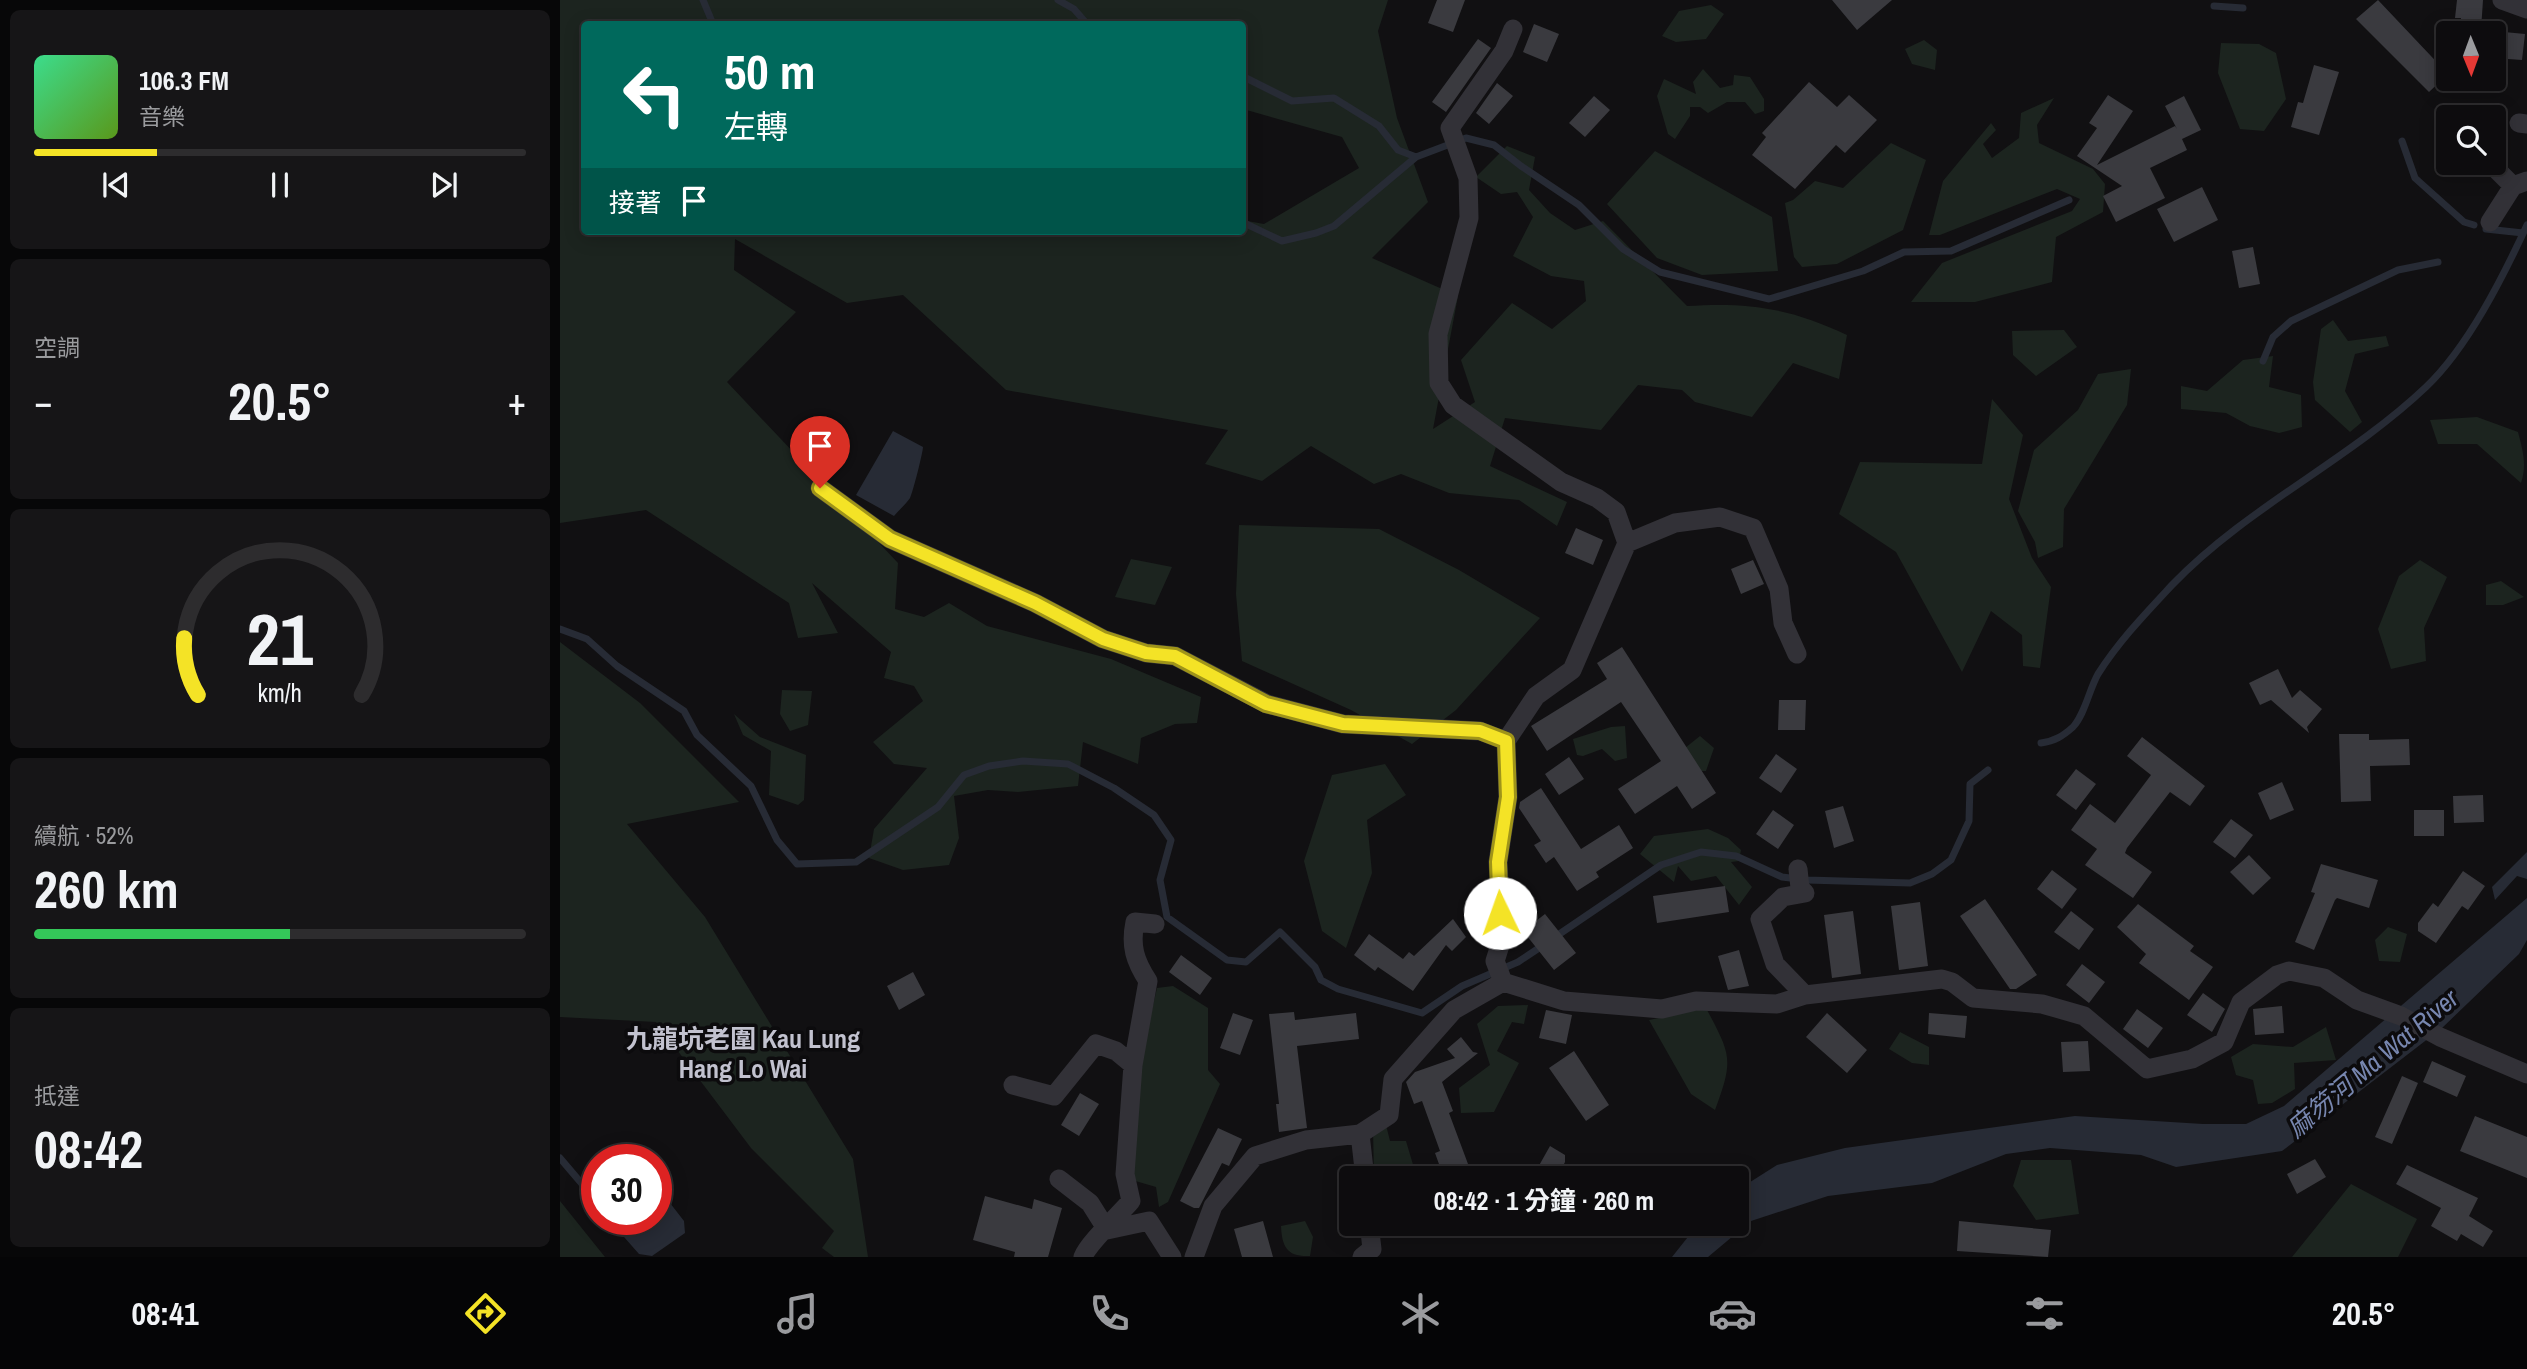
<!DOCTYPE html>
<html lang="zh-TW">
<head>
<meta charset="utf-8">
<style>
  body { margin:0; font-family:"Archivo Narrow","Noto Sans TC",sans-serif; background:#161517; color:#f1f3f6; height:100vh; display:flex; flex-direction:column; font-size:26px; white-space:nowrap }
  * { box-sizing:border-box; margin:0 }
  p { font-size:23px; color:#9a9b9e }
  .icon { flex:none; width:38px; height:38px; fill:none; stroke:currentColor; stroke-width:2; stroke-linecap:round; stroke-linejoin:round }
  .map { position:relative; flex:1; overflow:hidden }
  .details { display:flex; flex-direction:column; gap:10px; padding:10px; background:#070708; width:560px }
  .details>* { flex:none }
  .top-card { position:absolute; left:21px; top:21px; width:665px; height:214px; border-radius:7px; box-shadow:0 4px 18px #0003,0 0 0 2px #2d2c2e; background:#00695c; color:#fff; overflow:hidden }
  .needle { width:46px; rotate:179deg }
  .controls { position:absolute; left:1876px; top:21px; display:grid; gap:14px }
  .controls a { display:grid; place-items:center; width:70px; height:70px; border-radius:7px; background:#0d0c0e; box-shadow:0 4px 18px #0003,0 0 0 2px #2d2c2e; font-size:35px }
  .speed { position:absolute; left:21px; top:1144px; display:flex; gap:14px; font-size:35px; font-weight:700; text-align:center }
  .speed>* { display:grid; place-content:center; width:91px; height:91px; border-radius:50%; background:#0d0c0e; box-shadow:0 4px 18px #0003,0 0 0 2px #2d2c2e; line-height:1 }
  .speed .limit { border:10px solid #d22; background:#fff; color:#111 }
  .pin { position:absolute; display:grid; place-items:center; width:60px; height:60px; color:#fff; margin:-72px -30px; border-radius:50% 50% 50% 0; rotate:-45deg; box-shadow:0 0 7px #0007 }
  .pin .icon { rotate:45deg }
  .me { position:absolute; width:77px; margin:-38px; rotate:357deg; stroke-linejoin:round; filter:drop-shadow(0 0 5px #0008) }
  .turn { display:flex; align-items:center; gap:24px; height:147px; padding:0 28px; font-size:32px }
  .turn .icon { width:91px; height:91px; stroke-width:2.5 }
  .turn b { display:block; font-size:49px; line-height:60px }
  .then { display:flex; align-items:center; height:66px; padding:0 28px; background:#0003; gap:14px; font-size:26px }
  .big { font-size:52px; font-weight:700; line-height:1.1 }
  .details .card { flex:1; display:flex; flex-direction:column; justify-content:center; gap:10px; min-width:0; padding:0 24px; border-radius:10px; background:#161517 }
  .details .dial { align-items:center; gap:0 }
  .dial svg { height:182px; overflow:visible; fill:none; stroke:#2d2c2e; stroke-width:7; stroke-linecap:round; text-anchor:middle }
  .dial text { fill:#f1f3f6; stroke:none }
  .song { display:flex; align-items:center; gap:21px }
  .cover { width:84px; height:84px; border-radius:10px; background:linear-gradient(135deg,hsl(150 70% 55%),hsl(90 70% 35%)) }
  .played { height:7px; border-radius:4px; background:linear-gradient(90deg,#f4e326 25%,#2d2c2e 25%) }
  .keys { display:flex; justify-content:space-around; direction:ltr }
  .heat { display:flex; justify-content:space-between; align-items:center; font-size:38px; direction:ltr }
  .charge { height:10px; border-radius:5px; background:linear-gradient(90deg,#34c759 52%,#2d2c2e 0) }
  .trip { position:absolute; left:779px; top:1166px; width:410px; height:70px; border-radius:7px; background:#0d0c0e; box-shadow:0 4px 18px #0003,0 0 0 2px #2d2c2e; font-weight:700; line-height:70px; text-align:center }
  .tabs { display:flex; height:112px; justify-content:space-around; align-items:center; background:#050506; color:#9a9b9e }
  .tabs .icon { width:49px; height:49px }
  .tabs .selected { color:#f4e326 }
  .tabs b { font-size:32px; color:#f1f3f6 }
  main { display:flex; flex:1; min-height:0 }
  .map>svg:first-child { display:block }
  .green { fill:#1c241f; fill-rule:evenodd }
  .water { fill:#272b35 }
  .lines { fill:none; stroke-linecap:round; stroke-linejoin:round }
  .stream { stroke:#272b35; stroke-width:7 }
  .building { fill:#3a3a3f }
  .minor { stroke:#323137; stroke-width:19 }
  .route-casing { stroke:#9f9419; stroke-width:18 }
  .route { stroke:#f4e326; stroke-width:12 }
  .labels { text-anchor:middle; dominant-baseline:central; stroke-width:7; stroke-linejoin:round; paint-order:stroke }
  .neighbourhood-label { font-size:26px; font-weight:bold; fill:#c2c2cf; stroke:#0c0b0d }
  .water-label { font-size:26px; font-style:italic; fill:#7786af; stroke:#0c0b0d }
</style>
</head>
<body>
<main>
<section class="details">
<div class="card">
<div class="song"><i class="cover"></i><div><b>106.3 FM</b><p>音樂</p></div></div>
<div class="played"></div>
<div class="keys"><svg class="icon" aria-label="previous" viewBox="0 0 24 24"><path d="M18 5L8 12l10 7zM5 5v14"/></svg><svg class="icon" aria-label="pause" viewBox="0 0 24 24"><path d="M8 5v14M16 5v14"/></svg><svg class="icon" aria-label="next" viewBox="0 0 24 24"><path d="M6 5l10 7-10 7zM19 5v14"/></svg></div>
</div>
<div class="card"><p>空調</p>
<div class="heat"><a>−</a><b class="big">20.5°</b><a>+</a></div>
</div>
<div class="card dial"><svg viewBox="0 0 100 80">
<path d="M14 69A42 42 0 1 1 86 69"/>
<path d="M14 69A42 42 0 0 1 8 44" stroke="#f4e326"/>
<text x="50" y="56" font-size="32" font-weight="700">21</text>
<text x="50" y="72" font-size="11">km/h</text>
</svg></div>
<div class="card"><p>續航 · 52%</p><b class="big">260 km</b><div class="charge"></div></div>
<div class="card"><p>抵達</p><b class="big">08:42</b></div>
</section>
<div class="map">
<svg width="1967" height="1257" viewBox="0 0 1967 1257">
  <rect width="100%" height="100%" fill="#111012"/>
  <!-- green -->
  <path class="green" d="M0,0H828L818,31L837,118L868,202L812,258L898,296L873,429L915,402L901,360L952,303L992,329L1026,301L1024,281L991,276L953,256L973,217L957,192L941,194L916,177L947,146L975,157L969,190L990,213L1015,230L1043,221L1127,306C1189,302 1230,308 1287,335L1279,379L1233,363L1192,417L1135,402L1122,390L1078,385L1041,430L945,418L930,466L1007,502L997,526L959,500L889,493L841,474L814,484L751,446L702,481L645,464L668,430L446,390L343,295L287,303L175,239L174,270L236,312L167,382L338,563L335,609L364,617L389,603L427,626L551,659L641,697L637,723L615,724L581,738L578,764L523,742L518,786L458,792L428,790L394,796L399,838L389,865L343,870L309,858L314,829L367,768L334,764L313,742L363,701L354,686L324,678L331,652L252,583L278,633L238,638L229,603L86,510L0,523ZM24,24H682L683,109L782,137L799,168L704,224L682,220V231H24Z
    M1151,5L1164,14L1146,39L1116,42L1102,36L1119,11Z
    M1364,40L1377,50L1375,70L1352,64L1345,49Z
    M1661,43L1699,44L1716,53L1726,99L1704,131L1680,129L1658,73Z
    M1143,69L1160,88L1173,85L1174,75L1190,77L1204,99V111L1195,114L1185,102H1167L1148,113L1140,107H1130V116L1115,139L1108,134L1097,96L1104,79L1136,94L1133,82Z
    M1494,98L1477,125L1479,143L1533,169L1545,184L1543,212L1496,237L1492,282L1415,302H1351L1382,263L1512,211L1520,199L1497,189L1380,235H1369L1383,181L1431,123L1436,130L1423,144L1432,158L1459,138L1461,113Z
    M1331,143L1366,160L1343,230L1277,264L1242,267L1234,257L1225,203L1233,200L1255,181L1283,188Z
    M1095,151L1212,217L1218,271L1142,275L1097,258L1047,204Z
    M1773,320L1788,341L1826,336L1829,346L1795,354L1785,391L1802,422L1790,432L1755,400L1753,382L1761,329Z
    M1504,330L1517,347L1476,376L1453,355L1452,331Z
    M1713,356L1709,387L1741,395L1742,427L1719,433L1690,426L1666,413L1621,409V386L1647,391L1683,360Z
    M1571,369L1567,405L1504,509L1503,547L1478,558L1475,542L1458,511L1474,450L1518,410L1538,374Z
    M1432,399L1463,435L1449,499L1472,558L1491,587L1480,668L1463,666L1462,635L1431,611L1402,672L1336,552L1279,514L1300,462L1422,464Z
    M1917,417L1958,432C1963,451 1967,465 1961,483L1917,444H1878L1870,420Z
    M679,525L819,529L899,570L980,618L896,710L852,744L791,710L682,661L676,594Z
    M571,559L612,567L595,605L555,597Z
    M1860,560L1887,577L1864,628L1866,661L1831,669L1818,629L1839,576Z
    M1941,581L1964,597L1943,605H1926V585Z
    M0,642L80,703L179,802L67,824L145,917L293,1159L308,1257H274L262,1248L274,1231L191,1148L96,1022L0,1017Z
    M222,690L252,691L248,725L230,731L220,714Z
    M174,714L200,737L246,755L244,800L238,805L209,795L211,751L183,735Z
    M1065,726L1067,758L1055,761L1042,749L1023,756L1017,755L1013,739L1051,727Z
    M1140,736L1154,748L1146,771H1136L1120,752Z
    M825,764L846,795L807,820L812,873L786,948L762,931L744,861L772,775Z
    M1148,829L1168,838L1181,850L1179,861L1171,862L1192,887L1179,905L1156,876L1131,881L1118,866L1114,882L1080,854L1094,836Z
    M1828,927L1847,934L1840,962L1819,961L1815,940Z
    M613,986L648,1008V1070L660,1084L608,1202L599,1207L596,1187L572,1180L578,1071L597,988Z
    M968,1005L964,1024L952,1022L937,1051L959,1063L934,1112L901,1113L899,1088L930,1065L917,1024L938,1006Z
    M1146,1008C1171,1055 1174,1059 1155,1110L1131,1094L1089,1020Z
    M1766,1027L1776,1060L1734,1063L1735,1089L1712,1103L1698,1104L1693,1080L1676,1075L1671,1057L1693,1044L1733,1047Z
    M1340,1032L1369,1047V1065L1352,1063L1329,1049Z
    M826,1125L830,1141H846L857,1178H814L813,1128Z
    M1461,1160H1511L1519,1214L1476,1220L1453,1186Z
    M1791,1184L1857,1219L1838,1257H1732Z
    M0,1201L45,1257H0Z
    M745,1221L753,1237L750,1256C727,1257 722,1247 721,1226Z"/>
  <!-- water -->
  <path class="water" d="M333,431L363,447C363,452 353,492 350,498C346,504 339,510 334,516L296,495Z
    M1967,852V879L1957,876L1935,900L1932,887Z
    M1967,898V940L1959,954L1882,1028L1722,1151L1616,1167L1581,1155L1490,1148L1446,1154L1372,1183L1268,1196L1191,1221L1148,1257H1112L1139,1223H1176V1191L1217,1165L1285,1148L1515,1116L1643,1124H1686L1724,1106Z
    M96,1185L124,1221L125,1233L92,1256L79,1254L49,1220H96Z"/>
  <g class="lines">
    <!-- stream -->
    <path class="stream" d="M143,0L153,24
      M498,0L514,9L527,24
      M1654,6L1683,8
      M682,76L732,101L774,98L819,126L838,150L856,157
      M1842,141L1855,178L1904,222L1914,225
      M682,222L722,241L756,233L774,226L856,157L906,138L934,145L961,166L1019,205L1063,249L1100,272L1209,299L1303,271L1344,252L1391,251L1509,200
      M1926,229L1963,233
      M1703,361L1713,337L1731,321L1838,270L1878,262
      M0,629L27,639L57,666L124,711L137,735L191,786L217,840L237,864L296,862L378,807L404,775L429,766L463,761L508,764L554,788L594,815L611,840L600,880L607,917L667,960L686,962L720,932L755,967L761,980L778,989L862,1013L902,986L958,962L985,944
      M1481,743C1495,741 1503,736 1513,727C1525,714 1529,690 1538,674C1559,641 1585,614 1612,585C1687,507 1788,461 1866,387C1908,347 1943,277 1967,225
      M995,937L1101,865L1141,852L1176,856L1222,877L1247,880L1350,883L1372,874L1391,860L1409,821L1410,784L1428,770
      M0,1158L34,1198"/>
  </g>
  <!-- building -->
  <path class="building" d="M877,0H905L893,32L868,23Z
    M1272,0H1332L1297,30Z
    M1818,0L1888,74L1869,92L1796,19Z
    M1897,0H1923L1921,30L1900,27L1901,18H1895Z
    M974,24L999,34L987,62L963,52Z
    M1934,31L1965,34L1962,60L1934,58Z
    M918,39L931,48L886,112L872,102Z
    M1754,65L1779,72L1759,135L1731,127L1738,102L1743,103Z
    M1249,82L1277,107L1289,95L1317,120L1285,153L1276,145L1235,189L1192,155L1206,137L1202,133Z
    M937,83L953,96L929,124L916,113Z
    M1548,95L1573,111L1537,165L1615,126L1617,129L1605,106L1624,96L1641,130L1622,139L1627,150L1590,168L1605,198L1556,222L1543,196L1562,186L1517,156L1537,128L1529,123Z
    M1034,96L1050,110L1025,137L1009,123Z
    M1642,187L1658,220L1614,242L1597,209Z
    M1693,247L1700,284L1679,288L1672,251Z
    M1016,528L1043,540L1033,565L1005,553Z
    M1193,560L1204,584L1181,594L1171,569Z
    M1062,647L1156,793L1132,809L1117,786L1075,814L1058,789L1101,761L1061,702L987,751L971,726L1047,679L1037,663Z
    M1718,669L1732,698L1740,690L1762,709L1747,727L1749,733L1711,700L1700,705L1689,683Z
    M1219,700H1246L1245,730H1218Z
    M1779,734H1809V740L1849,739L1850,765L1810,766L1811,801L1781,802Z
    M1582,737L1645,786L1630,806L1610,792L1567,848L1565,853L1592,872L1573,898L1525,865L1537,849L1511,830L1530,804L1555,823L1591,775L1567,756Z
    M1216,754L1237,769L1221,793L1199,778Z
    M1009,757L1024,779L999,795L985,774Z
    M1516,769L1536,784L1516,810L1496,795Z
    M1722,782L1734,810L1710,820L1698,793Z
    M981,788L1021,849L1059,825L1073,848L1036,872L1039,877L1017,891L994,857L986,863L974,845L981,841L959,808L960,802Z
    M1923,795L1924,822L1894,823L1893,796Z
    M1283,806L1294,841L1274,848L1265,811Z
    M1213,810L1234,825L1218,849L1196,834Z
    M1854,810H1884V836H1854Z
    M1671,819L1693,835L1675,858L1653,842Z
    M1689,855L1711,878L1693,895L1670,872Z
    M1761,864L1818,880L1809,908L1777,898L1775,900L1754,950L1735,942L1755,893L1751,892Z
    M1492,870L1517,889L1502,909L1477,889Z
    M1903,871L1925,886L1908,910L1902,906L1876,943L1858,931V923L1873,903L1878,907Z
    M1165,886L1169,912L1097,923L1093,896Z
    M1425,899L1477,975L1456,989H1450L1400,916Z
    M1360,902L1368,966L1339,970L1331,906Z
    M1578,904L1634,946L1630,951L1653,967L1629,1000L1579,963L1586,954L1557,927Z
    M1293,911L1301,974L1272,978L1264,915Z
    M1511,911L1534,929L1519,950L1494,932Z
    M985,914L1016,953L994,970L963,931Z
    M893,919L906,937L892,951L886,945L853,991L818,967L815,971L794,955L809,934L843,959L849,952L854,956Z
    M1179,950L1189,986L1168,990L1158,956Z
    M621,955L652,978L640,995L609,972Z
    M1522,964L1545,982L1529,1003L1506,985Z
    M353,972L365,995L339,1010L327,986Z
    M1643,993L1665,1009L1652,1032L1627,1015Z
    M1722,1006L1724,1033L1695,1035L1693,1009Z
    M1577,1009L1603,1028L1588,1048L1563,1029Z
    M986,1010L1012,1015L1006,1044L979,1038Z
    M734,1012L735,1020L796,1013L799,1039L737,1046L747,1128L719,1132L716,1104H719L709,1014Z
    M673,1013L693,1020L680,1055L660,1048Z
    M1267,1013L1307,1050L1287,1073L1246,1037Z
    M1369,1013L1407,1016L1405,1038L1368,1034Z
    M901,1037L913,1052L918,1053L882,1082L893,1111L889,1113L911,1172L884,1178L875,1153L880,1151L862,1101L854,1104L846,1082L855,1072L895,1058L887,1049Z
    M1528,1041L1530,1071L1503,1072L1501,1042Z
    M1014,1051L1049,1105L1026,1121L989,1068Z
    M1872,1061L1906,1076L1897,1097L1863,1082Z
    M1842,1076L1858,1083L1832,1144L1815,1137Z
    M520,1093L539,1104L519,1136L501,1125Z
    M1915,1116L1967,1137V1178L1900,1151Z
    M658,1128L682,1139L669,1166L662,1163L639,1208H634L620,1201Z
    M990,1146L1005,1155V1162L997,1178H972Z
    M1755,1159L1766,1177L1737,1194L1727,1174Z
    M1847,1165L1918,1198L1909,1216L1933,1231L1923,1247L1901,1234L1897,1241L1871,1226L1881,1208L1836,1184Z
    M425,1196L472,1209L474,1199L502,1208L488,1257H454L455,1252L413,1240Z
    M703,1221L713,1257H682L674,1229Z
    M1399,1221L1491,1230L1488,1257L1397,1251Z"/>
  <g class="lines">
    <!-- minor -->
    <path class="minor" d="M1942,0L1967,9
      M953,29L944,51L890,128L908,178L909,218L878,334L879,383L893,405L1001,482L1037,498L1056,512L1067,543L1012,670L976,696L946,741L948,797L938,862L942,939L935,961L943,982L1004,1001L1102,1009L1136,1001L1217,1004L1245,995L1382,979L1392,982L1413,998L1482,1004L1524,1016L1587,1069L1632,1059L1664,1042L1681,1002L1717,975L1729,971L1764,978L1797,1000L1841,1016L1880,1037L1967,1074
      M1959,123L1967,124
      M1934,167L1953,186
      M1930,222L1953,186L1967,181
      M260,488L330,539L475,603L543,639L586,653L615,656L707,704L783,724L920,731L946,741
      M1067,543L1115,523L1160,517L1193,528L1219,589L1223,623L1237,654
      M1238,869L1240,888L1245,893L1223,897L1200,919L1215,964L1245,995
      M573,1065L588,981C575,961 570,946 575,922L595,924
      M453,1085L494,1096L536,1044L556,1051L573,1065L565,1174L571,1201C559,1215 528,1243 523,1257
      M800,1134L829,1115L833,1079L894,1010L943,982
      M499,1179L530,1203L547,1230L589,1221L612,1257
      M634,1257L653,1206L695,1156L746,1140L800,1134L805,1178
      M802,1257L812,1249L809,1223"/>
  </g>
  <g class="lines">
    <defs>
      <path id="route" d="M260,488L330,539L475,603L543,639L586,653L615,656L706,704L783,724L920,731L946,741L948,797L938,862L940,913"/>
    </defs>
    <!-- route casing -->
    <use href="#route" class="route-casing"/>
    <!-- route -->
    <use href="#route" class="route"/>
  </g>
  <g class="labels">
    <!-- neighbourhood labels -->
    <g class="neighbourhood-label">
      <text x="183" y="1038">九龍坑老圍 Kau Lung<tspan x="183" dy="30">Hang Lo Wai</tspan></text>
    </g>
    <!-- water labels -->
    <g class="water-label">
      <text transform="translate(1812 1063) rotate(-40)">麻笏河 Ma Wat River</text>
    </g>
  </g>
</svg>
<div class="controls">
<a><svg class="needle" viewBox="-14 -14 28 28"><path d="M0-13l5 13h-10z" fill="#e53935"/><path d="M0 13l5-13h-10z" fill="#9a9b9e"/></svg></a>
<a><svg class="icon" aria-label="search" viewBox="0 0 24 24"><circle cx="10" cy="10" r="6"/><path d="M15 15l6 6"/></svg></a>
</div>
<div class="speed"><div class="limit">30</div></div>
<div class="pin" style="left:260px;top:488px;background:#d93025"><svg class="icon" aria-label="arrive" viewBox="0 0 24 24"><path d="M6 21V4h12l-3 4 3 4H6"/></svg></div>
<svg class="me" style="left:940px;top:913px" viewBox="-20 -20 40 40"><circle r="19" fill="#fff"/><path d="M0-13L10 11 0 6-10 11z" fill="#f4e326"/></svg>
<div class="trip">08:42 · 1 分鐘 · 260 m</div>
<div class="top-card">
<div class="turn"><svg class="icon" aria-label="left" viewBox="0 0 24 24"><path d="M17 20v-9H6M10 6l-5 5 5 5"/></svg><div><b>50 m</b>左轉</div></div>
<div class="then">接著<svg class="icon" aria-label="arrive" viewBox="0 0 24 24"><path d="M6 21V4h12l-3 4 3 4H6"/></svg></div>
</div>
</div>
</main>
<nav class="tabs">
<b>08:41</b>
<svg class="icon selected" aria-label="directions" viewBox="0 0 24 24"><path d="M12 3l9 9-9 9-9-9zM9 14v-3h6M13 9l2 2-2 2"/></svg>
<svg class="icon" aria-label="music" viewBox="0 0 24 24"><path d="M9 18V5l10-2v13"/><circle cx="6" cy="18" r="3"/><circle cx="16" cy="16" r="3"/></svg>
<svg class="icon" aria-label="phone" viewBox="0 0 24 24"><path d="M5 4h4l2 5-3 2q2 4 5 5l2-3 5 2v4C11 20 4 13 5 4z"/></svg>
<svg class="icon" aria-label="climate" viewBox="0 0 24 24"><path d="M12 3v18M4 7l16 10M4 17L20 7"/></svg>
<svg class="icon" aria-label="car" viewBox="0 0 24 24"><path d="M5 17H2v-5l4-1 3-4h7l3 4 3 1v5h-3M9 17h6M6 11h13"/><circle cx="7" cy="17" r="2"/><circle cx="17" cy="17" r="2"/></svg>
<svg class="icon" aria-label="filters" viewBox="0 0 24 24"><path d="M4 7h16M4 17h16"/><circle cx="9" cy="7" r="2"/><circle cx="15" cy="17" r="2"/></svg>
<b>20.5°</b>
</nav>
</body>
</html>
